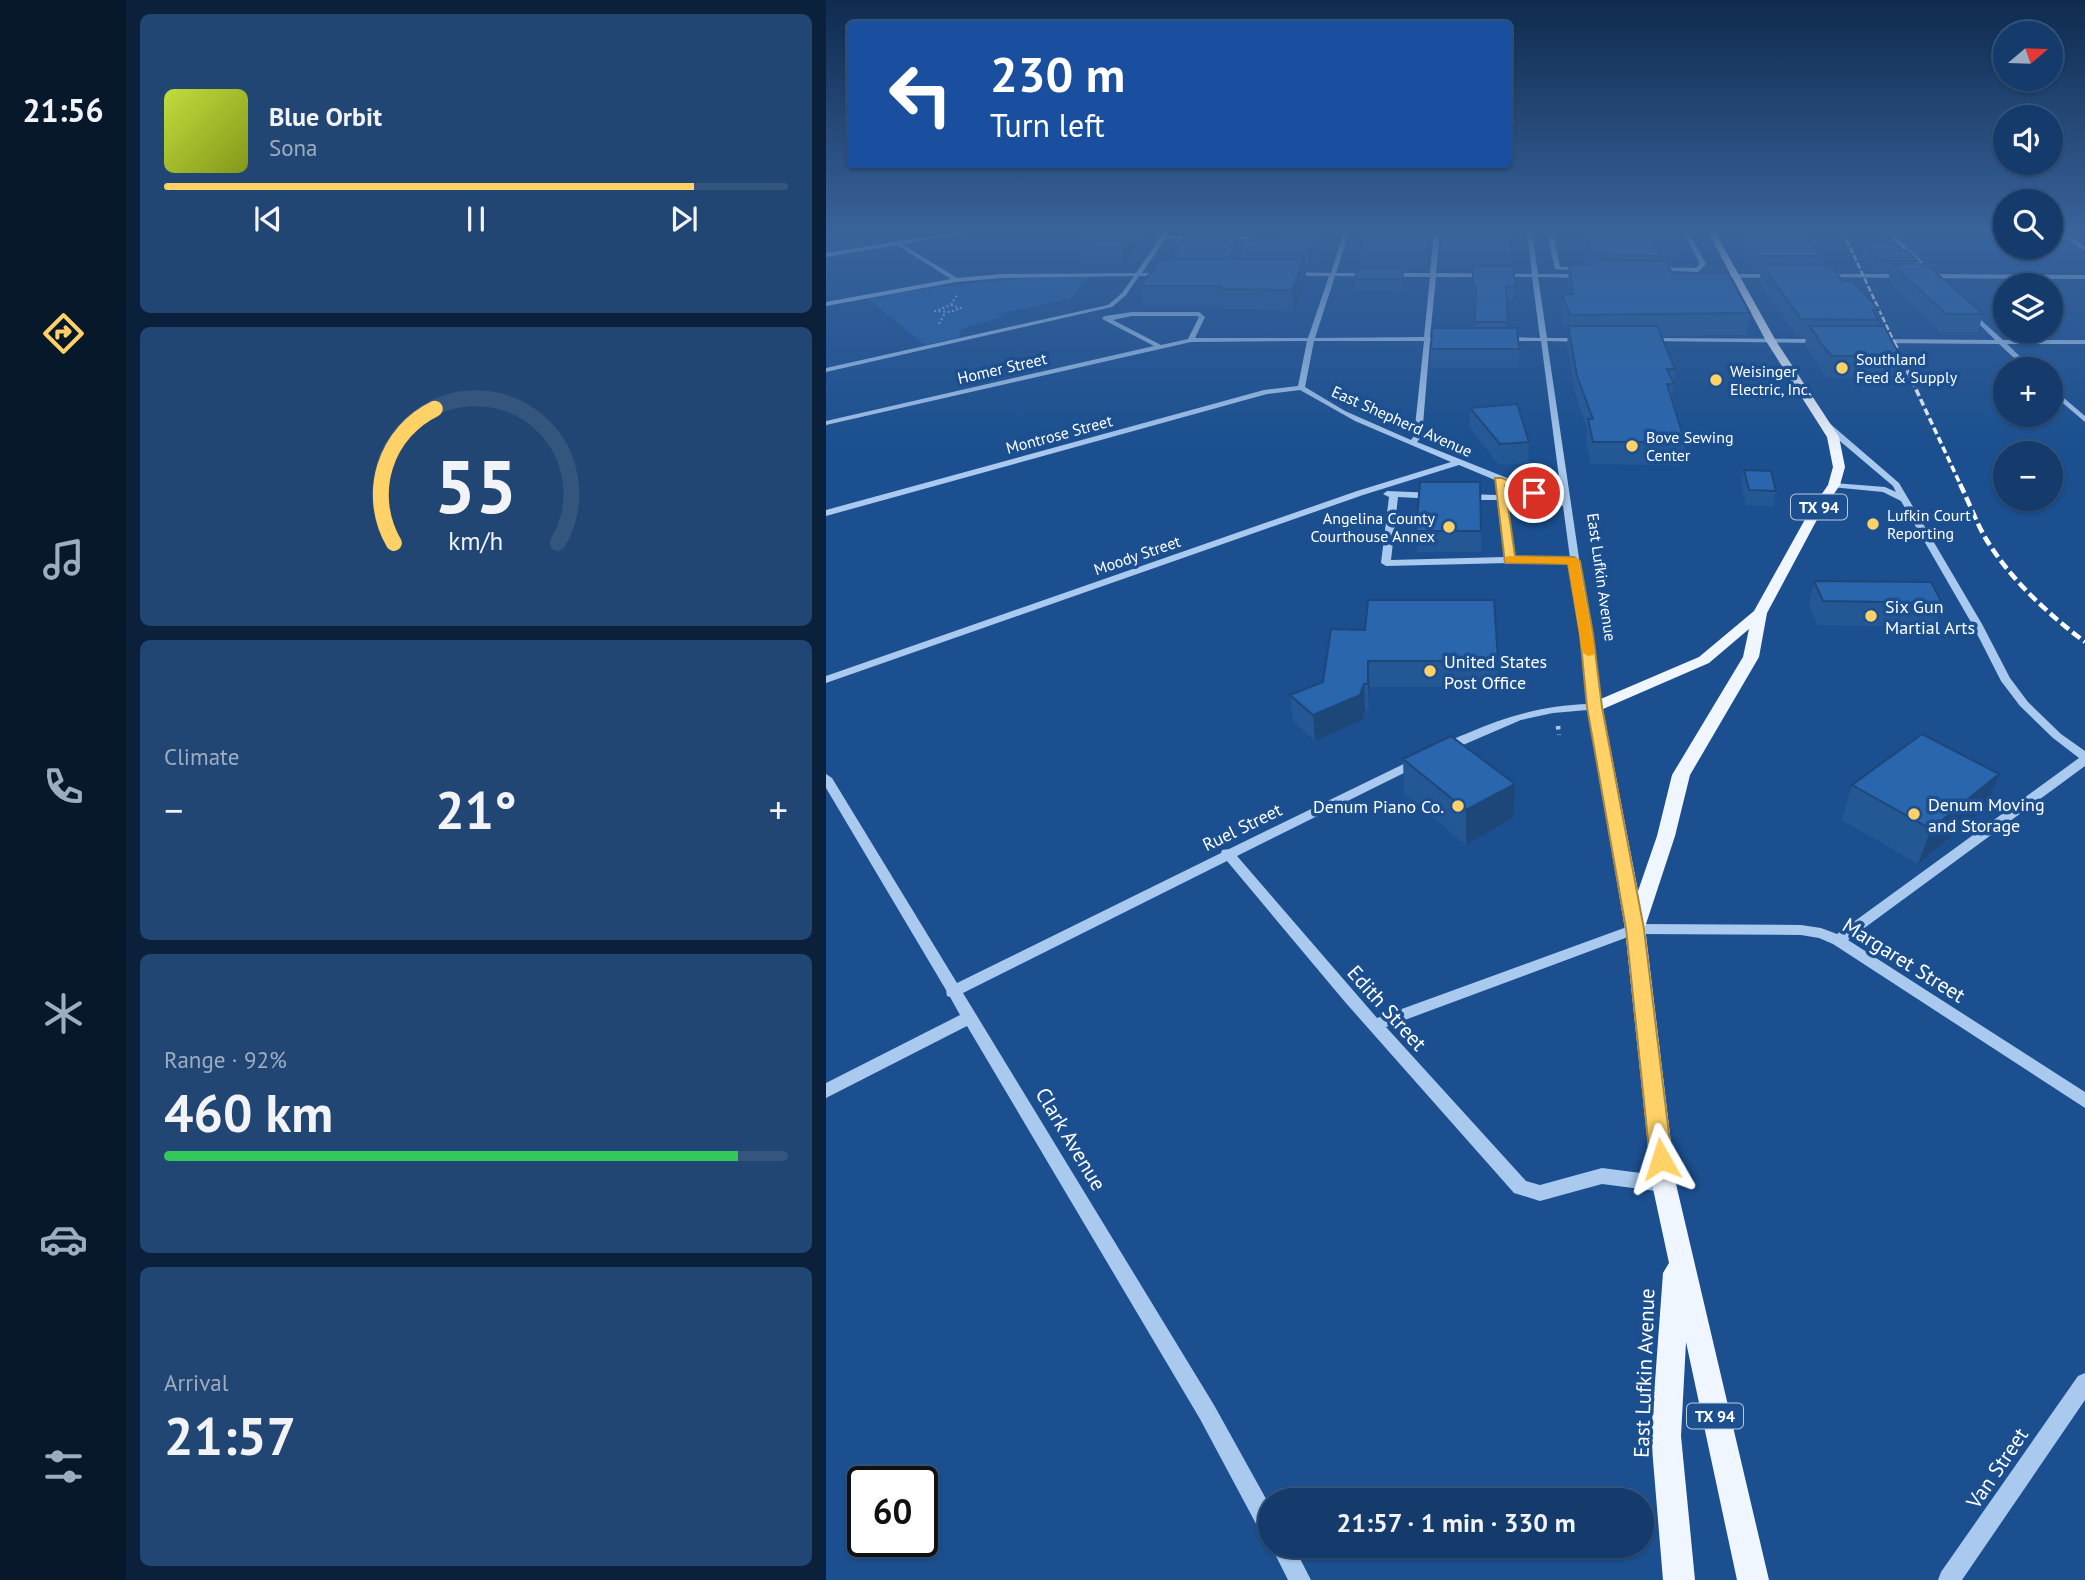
<!DOCTYPE html>
<html lang="en">
<head>
<meta charset="utf-8">
<style>
  body { margin:0; font-family:"PT Sans",sans-serif; background:#214673; color:#f1f3f6; height:100vh; display:flex; flex-direction:column; font-size:26px; white-space:nowrap }
  * { box-sizing:border-box; margin:0 }
  p { font-size:23px; color:#9dadc1 }
  .icon { flex:none; width:38px; height:38px; fill:none; stroke:currentColor; stroke-width:2; stroke-linecap:round; stroke-linejoin:round }
  .map { position:relative; flex:1; overflow:hidden }
  .sheet { display:flex; flex-direction:column; gap:14px; padding:14px; background:#0b203b; width:700px }
  .sheet>* { flex:none }
  .hud { position:absolute; left:21px; top:21px; width:665px; height:147px; border-radius:7px; box-shadow:0 2px 5px #0004,0 0 0 2px #33557e; background:#1a4fa0; color:#fff; overflow:hidden }
  .needle { width:46px; rotate:71deg }
  .controls { position:absolute; left:1167px; top:21px; display:grid; gap:14px }
  .controls a { display:grid; place-items:center; width:70px; height:70px; border-radius:50%; background:#143b6b; box-shadow:0 2px 5px #0004,0 0 0 2px #33557e; font-size:35px }
  .speed { position:absolute; left:21px; top:1466px; display:flex; gap:14px; font-size:35px; font-weight:700; text-align:center }
  .speed>* { display:grid; place-content:center; width:91px; height:91px; border-radius:50%; background:#143b6b; box-shadow:0 2px 5px #0004,0 0 0 2px #33557e; line-height:1 }
  .speed .limit { border:4px solid #111; border-radius:10px; background:#fff; color:#111 }
  .pin { position:absolute; display:grid; place-items:center; width:60px; height:60px; color:#fff; margin:-30px; border:4px solid #fff; border-radius:50%; box-shadow:0 2px 7px #0007 }
  .me { position:absolute; width:77px; margin:-38px; rotate:354deg; stroke-linejoin:round; filter:drop-shadow(0 0 5px #0008) }
  .turn { display:flex; align-items:center; gap:24px; height:147px; padding:0 28px; font-size:32px }
  .turn .icon { width:91px; height:91px; stroke-width:2.5 }
  .turn b { display:block; font-size:49px; line-height:60px }
  .big { font-size:52px; font-weight:700; line-height:1.1 }
  .sheet .widget { flex:1; display:flex; flex-direction:column; justify-content:center; gap:10px; min-width:0; padding:0 24px; border-radius:10px; background:#214673 }
  .sheet .dial { align-items:center; gap:0 }
  .dial svg { height:182px; overflow:visible; fill:none; stroke:#33557e; stroke-width:7; stroke-linecap:round; text-anchor:middle }
  .dial text { fill:#f1f3f6; stroke:none }
  .song { display:flex; align-items:center; gap:21px }
  .cover { width:84px; height:84px; border-radius:10px; background:linear-gradient(135deg,hsl(70 70% 55%),hsl(70 70% 35%)) }
  .played { height:7px; border-radius:4px; background:linear-gradient(90deg,#ffd166 85%,#33557e 85%) }
  .keys { display:flex; justify-content:space-around; direction:ltr }
  .heat { display:flex; justify-content:space-between; align-items:center; font-size:38px; direction:ltr }
  .charge { height:10px; border-radius:5px; background:linear-gradient(90deg,#34c759 92%,#33557e 0) }
  .trip { position:absolute; left:432px; top:1488px; width:396px; height:70px; border-radius:35px; background:#143b6b; box-shadow:0 2px 5px #0004,0 0 0 2px #33557e; font-weight:700; line-height:70px; text-align:center }
  main { display:flex; flex:1; min-height:0 }
  .tab-bar { display:flex; flex-direction:column; width:126px; justify-content:space-around; align-items:center; background:#08182b; color:#9dadc1 }
  .tab-bar .icon { width:49px; height:49px }
  .tab-bar .on { color:#ffd166 }
  .tab-bar b { font-size:32px; color:#f1f3f6 }
  .map>svg:first-child { display:block }
  .green { fill:#2461a8 }
  .lines { fill:none; stroke-linecap:round; stroke-linejoin:round }
  .path-far1 { stroke:#a9c9ee; stroke-width:2; stroke-dasharray:2 2.5; stroke-linecap:butt }
  .path { stroke:#a9c9ee; stroke-width:4.5; stroke-dasharray:3.5 5; stroke-linecap:butt }
  .minor { fill:#a9c9ee; fill-rule:evenodd }
  .major { fill:#f0f6ff; fill-rule:evenodd }
  .rail-far2 { stroke:#fff; stroke-width:2.5; stroke-dasharray:6 2.5; stroke-linecap:butt }
  .rail-far1 { stroke:#fff; stroke-width:3.5; stroke-dasharray:7 3.5; stroke-linecap:butt }
  .rail { stroke:#fff; stroke-width:4.5; stroke-dasharray:10 4.5; stroke-linecap:butt }
  .wall { fill:#245895 }
  .shaded-wall { fill:#1d4779 }
  .building { fill:#2a66ad; stroke:#1d4779; stroke-width:2 }
  .route { fill:#ffd166; stroke:#a68842; stroke-width:2 }
  .slow { fill:#f59e0b }
  .poi-dot { fill:#ffd166; stroke:#1b4f8f; stroke-width:2.5 }
  .labels { text-anchor:middle; dominant-baseline:central; stroke-width:7; stroke-linejoin:round; paint-order:stroke }
  .far-poi-label { font-size:16px; fill:#fff; stroke:#1b4f8f; text-anchor:start }
  .far-street-label { font-size:16px; fill:#fff; stroke:#1b4f8f }
  .shield { fill:#1b4f8f; stroke:#bbcadd; stroke-width:2 }
  .shield-label { font-size:16px; font-weight:bold; fill:#fff }
  .poi-label { font-size:18px; fill:#fff; stroke:#1b4f8f; text-anchor:start }
  .street-label { font-size:18px; fill:#fff; stroke:#1b4f8f }
  .near-street-label { font-size:21px; fill:#fff; stroke:#1b4f8f }
</style>
</head>
<body>
<main>
<nav class="tab-bar">
<b>21:56</b>
<svg class="icon on" aria-label="directions" viewBox="0 0 24 24"><path d="M12 3l9 9-9 9-9-9zM9 14v-3h6M13 9l2 2-2 2"/></svg>
<svg class="icon" aria-label="music" viewBox="0 0 24 24"><path d="M9 18V5l10-2v13"/><circle cx="6" cy="18" r="3"/><circle cx="16" cy="16" r="3"/></svg>
<svg class="icon" aria-label="phone" viewBox="0 0 24 24"><path d="M5 4h4l2 5-3 2q2 4 5 5l2-3 5 2v4C11 20 4 13 5 4z"/></svg>
<svg class="icon" aria-label="climate" viewBox="0 0 24 24"><path d="M12 3v18M4 7l16 10M4 17L20 7"/></svg>
<svg class="icon" aria-label="car" viewBox="0 0 24 24"><path d="M5 17H2v-5l4-1 3-4h7l3 4 3 1v5h-3M9 17h6M6 11h13"/><circle cx="7" cy="17" r="2"/><circle cx="17" cy="17" r="2"/></svg>
<svg class="icon" aria-label="filters" viewBox="0 0 24 24"><path d="M4 7h16M4 17h16"/><circle cx="9" cy="7" r="2"/><circle cx="15" cy="17" r="2"/></svg>
</nav>
<section class="sheet">
<div class="widget">
<div class="song"><i class="cover"></i><div><b>Blue Orbit</b><p>Sona</p></div></div>
<div class="played"></div>
<div class="keys"><svg class="icon" aria-label="previous" viewBox="0 0 24 24"><path d="M18 5L8 12l10 7zM5 5v14"/></svg><svg class="icon" aria-label="pause" viewBox="0 0 24 24"><path d="M8 5v14M16 5v14"/></svg><svg class="icon" aria-label="next" viewBox="0 0 24 24"><path d="M6 5l10 7-10 7zM19 5v14"/></svg></div>
</div>
<div class="widget dial"><svg viewBox="0 0 100 80">
<path d="M14 69A42 42 0 1 1 86 69"/>
<path d="M14 69A42 42 0 0 1 32 10" stroke="#ffd166"/>
<text x="50" y="56" font-size="32" font-weight="700">55</text>
<text x="50" y="72" font-size="11">km/h</text>
</svg></div>
<div class="widget"><p>Climate</p>
<div class="heat"><a>−</a><b class="big">21°</b><a>+</a></div>
</div>
<div class="widget"><p>Range · 92%</p><b class="big">460 km</b><div class="charge"></div></div>
<div class="widget"><p>Arrival</p><b class="big">21:57</b></div>
</section>
<div class="map">
<svg width="1259" height="1580" viewBox="0 0 1259 1580">
  <rect width="100%" height="100%" fill="#1b4f8f"/>
  <!-- green -->
  <path class="green" d="M264,276L244,299L172,314L176,317L138,328L133,332L134,337L99,345L42,299C116,285 188,277 264,276Z"/>
  <g class="lines">
    <!-- path-far1 -->
    <path class="path-far1" d="M125,305L135,308L124,312L109,311Z
      M125,305L131,295
      M113,324L119,313"/>
    <!-- path -->
    <path class="path" d="M732,726L733,735"/>
    <!-- minor -->
    <path class="minor" d="M131,232H144L76,244L131,278L175,274L310,273L338,232H343L342,235L376,239L373,241L340,238L316,273L340,272L342,275L313,276L300,295L286,307L0,372V368L282,305L296,293L308,276L175,278L130,282L0,306V302L125,279L71,245L0,257V253Z
      M518,232H523L510,273H604L608,232H614L610,273L706,274L701,232H706L712,274H757L760,276L757,278L712,277L721,338H758L761,340L758,342L721,341L775,707L773,709L727,713L695,720L623,751H615L613,748C621,741 632,737 642,733C681,716 720,705 763,704L744,564L683,563L560,566L555,563L563,497L557,494L561,491L609,493L613,496L609,499L572,497L565,560L678,557L671,500H638L634,497L638,494L671,495L669,480L633,465L537,495L0,683V676L531,491L625,462L529,421L474,390L441,394L0,516V510L438,390L472,386L481,341L365,342L0,425V421L328,346L278,320L276,318L279,316L306,312H373L379,317L369,338H482L503,276H463L460,274L463,272L505,273ZM509,276L604,277L598,337L489,338ZM610,277H706L714,338L678,337L675,339L678,341H715L736,500L591,442L596,436L604,341H622L625,339L622,337H604ZM306,316H371L373,317L362,339L335,345L287,320ZM488,341H598L588,436L585,440L519,411L479,387ZM678,483L737,506L744,558L687,557Z
      M727,232H732L728,237L734,267H745L747,270L729,269L722,237Z
      M854,232H860L864,235L880,264L872,272L828,270L830,267L870,268L874,264L860,237Z
      M1060,232H1065L1109,274L1259,275V279L1097,278L1095,275L1103,274Z
      M1232,232H1238L1259,247V251Z
      M398,237H426L429,239L396,240Z
      M887,274H949L952,276L949,278L885,277Z
      M999,274H1079L1082,276L1079,278L997,277Z
      M1144,310L1177,340H1259V344H1181L1207,369H1200L1173,344L1049,343L1046,341L1049,339L1169,340L1142,313Z
      M822,338L996,339L999,341L996,343L820,341V339Z
      M1225,387L1259,416V422L1225,393Z
      M995,421H1001L1073,483L1156,624L1184,678L1202,702L1235,734L1259,751V766L1022,940L1259,1092V1108L1007,944L993,938L975,935L810,934L560,1027L700,1181L714,1185L776,1168L838,1176L844,1178L847,1184L844,1190L838,1192L776,1184L714,1201L688,1193L519,1002L401,861L137,993L388,1405L444,1506V1538L436,1535L374,1419L141,1026L0,1098V1083L134,1015L124,997L121,996L120,990L0,788V774L6,778L131,983L395,853L396,850L403,849L590,758L594,759L596,762L594,765L411,856L551,1018L809,924L975,925L995,928L1011,934L1253,758L1227,738L1194,706L1175,681L1146,624L1075,501L1057,492L1005,487V483H1008L1059,487L1070,492L1067,486L995,425Z
      M1259,1373V1400L1136,1580H1112L1115,1572L1252,1376Z
      M444,1544L467,1545L485,1580H462Z"/>
    <!-- major -->
    <path class="major" d="M882,232H889L950,341L1013,437L1019,467L1014,485L994,514L941,613L933,657L864,775L849,836L819,927L850,1184L943,1580H911L860,1342L855,1436L869,1580H837L825,1436L837,1273L843,1263L826,1184L799,929L761,707L763,704L873,657L928,611L982,514L1002,485L1007,467L1001,437L940,341ZM923,629L917,657L846,775L831,836L812,891L777,709L883,663Z"/>
    <!-- rail-far2 -->
    <path class="rail-far2" d="M1017,232L1069,344"/>
    <!-- rail-far1 -->
    <path class="rail-far1" d="M1068,342L1135,486"/>
    <!-- rail -->
    <path class="rail" d="M1134,484C1143,502 1150,522 1160,539C1185,580 1221,613 1259,642"/>
  </g>
  <!-- wall -->
  <path class="wall" d="M326,232L298,265H258L254,247Z
    M605,232L602,270H576L577,290L530,291L529,279L534,268L533,254Z
    M754,232H851L855,240L853,255H835V260L846,273L924,313L921,335L835,336L849,369L846,401L859,442L856,465L765,464L760,441L761,429L750,397L741,346L742,334L735,315L736,294H743L742,285L743,265H762Z
    M902,232H976L996,256L994,264L1016,280L1053,310L1051,326L1074,356L1069,377L1001,378L986,358V356L979,346L980,337H971L933,281L935,272L927,271Z
    M488,239L489,255L483,269H479L480,278L468,310L396,309V306H318L314,286L343,259L413,244L410,248L411,255L409,259H413V253Z
    M1038,244L1075,250L1092,261L1091,264L1157,314L1152,332H1115L1062,281L1064,272H1053L1035,255Z
    M613,255H686L685,266L689,287L688,300H680L681,328L693,349V368H605V349L649,328L650,300H647V270H613Z
    M644,408L703,442L702,463L673,465L644,428Z
    M918,470L950,491L947,506L920,505L915,484Z
    M590,531H655V552H591Z
    M988,581L1116,603L1109,627L991,625L983,604Z
    M505,629L672,661L671,687H544L543,710H539L536,720L489,741L467,721L464,695L497,682Z
    M577,759L687,818L640,845L578,793Z
    M1173,774L1160,808L1092,864L1016,820L1026,785Z"/>
  <!-- shaded-wall -->
  <path class="shaded-wall" d="M308,232H326L298,265L295,248Z
    M604,232H605L602,270L601,255Z
    M412,236L413,244L410,248L411,255L403,269L405,247Z
    M488,239L489,255L483,269L482,253Z
    M478,259L480,278L468,310L466,290Z
    M542,661L544,687L543,710L542,684Z
    M538,684L539,710L536,720L489,741L487,715Z
    M1173,774L1160,808L1092,864L1105,829Z
    M689,784L687,818L640,845V810Z"/>
  <!-- building -->
  <path class="building" d="M269,232H308L295,248L254,247Z
    M538,232H604L601,255L533,254Z
    M615,232H684L686,255H613Z
    M759,232H851L855,240H827L835,256L765,255Z
    M914,232H976L996,256H930Z
    M360,236H412L405,247H410L403,259H343Z
    M488,239L482,253H413L420,240Z
    M1038,244L1071,245L1075,250H1081L1092,261H1056Z
    M335,259H478L466,290L394,289L395,286H314Z
    M768,260L840,261L846,273H902L924,313L744,315L736,294H747L743,265H769Z
    M1003,264L1016,280L1027,281L1053,310H1047L1052,320L975,319L936,265Z
    M1066,264H1100L1157,314H1120Z
    M647,266H687L689,287H680L682,322H649L650,287H647Z
    M531,268H576L577,279H529Z
    M742,326H831L849,369H841L848,384H841L859,442H767L762,419H767L751,376Z
    M983,326H1058L1074,356H1006L990,338L992,337Z
    M606,328H691L693,349H605Z
    M691,404L703,442L674,444L644,408Z
    M918,470L945,471L950,491L923,490Z
    M594,482H654L655,531H590Z
    M988,581L1105,582L1116,603L997,601Z
    M542,600H668L672,661H542V684H538L534,695L487,715L464,695L497,682L505,629L539,630Z
    M1096,734L1173,774L1105,829L1026,785Z
    M625,736L689,784L640,810L577,759Z"/>
  <!-- sky -->
  <linearGradient id="sky" x2="0" y2="1"><stop stop-color="#0f2b4f"/><stop offset="0.51" stop-color="#39639b"/><stop offset="1" stop-color="#39639b" stop-opacity="0"/></linearGradient>
  <rect width="1259" height="453" fill="url(#sky)"/>
  <!-- route -->
  <path class="route" d="M669,478H676L714,493L708,496L679,486L689,556L748,557L754,561L767,634L776,707L818,929L846,1159L843,1166L835,1169L827,1166L824,1159L800,929L761,707L754,634L742,564L679,563Z"/>
  <!-- slow -->
  <path class="slow" d="M683,556L752,558L769,652L767,655L762,656L756,652L742,564L679,562V557Z"/>
  <!-- markers -->
  <g class="poi-dot">
    <circle cx="1016" cy="368" r="7"/>
    <circle cx="890" cy="380" r="7"/>
    <circle cx="806" cy="446" r="7"/>
    <circle cx="1047" cy="524" r="7"/>
    <circle cx="623" cy="527" r="7"/>
    <circle cx="1045" cy="616" r="7"/>
    <circle cx="604" cy="671" r="7"/>
    <circle cx="632" cy="806" r="7"/>
    <circle cx="1088" cy="814" r="7"/>
  </g>
  <g class="labels">
    <!-- far-poi labels -->
    <g class="far-poi-label">
      <text x="1030" y="359">Southland<tspan x="1030" dy="18">Feed &amp; Supply</tspan></text>
      <text x="904" y="371">Weisinger<tspan x="904" dy="18">Electric, Inc.</tspan></text>
      <text x="820" y="437">Bove Sewing<tspan x="820" dy="18">Center</tspan></text>
      <text x="1061" y="515">Lufkin Court<tspan x="1061" dy="18">Reporting</tspan></text>
      <text x="609" y="518" text-anchor="end">Angelina County<tspan x="609" dy="18">Courthouse Annex</tspan></text>
    </g>
    <!-- far-street labels -->
    <g class="far-street-label">
      <text transform="translate(176 368) rotate(-13)">Homer Street</text>
      <text transform="translate(576 421) rotate(24)">East Shepherd Avenue</text>
      <text transform="translate(233 434) rotate(-15)">Montrose Street</text>
      <text transform="translate(311 555) rotate(-19)">Moody Street</text>
      <text transform="translate(776 577) rotate(82)">East Lufkin Avenue</text>
    </g>
    <!-- shield labels -->
    <g class="shield">
      <rect x="965" y="494.5" width="56" height="25" rx="5"/>
      <rect x="861" y="1403.5" width="56" height="25" rx="5"/>
    </g>
    <g class="shield-label">
      <text x="993" y="507">TX 94</text>
      <text x="889" y="1416">TX 94</text>
    </g>
    <!-- poi labels -->
    <g class="poi-label">
      <text x="1059" y="606">Six Gun<tspan x="1059" dy="21">Martial Arts</tspan></text>
      <text x="618" y="661">United States<tspan x="618" dy="21">Post Office</tspan></text>
      <text x="1102" y="804">Denum Moving<tspan x="1102" dy="21">and Storage</tspan></text>
      <text x="618" y="806" text-anchor="end">Denum Piano Co.</text>
    </g>
    <!-- street labels -->
    <g class="street-label">
      <text transform="translate(416 827) rotate(-26)">Ruel Street</text>
    </g>
    <!-- near-street labels -->
    <g class="near-street-label">
      <text transform="translate(1078 960) rotate(32)">Margaret Street</text>
      <text transform="translate(561 1008) rotate(48)">Edith Street</text>
      <text transform="translate(245 1139) rotate(59)">Clark Avenue</text>
      <text transform="translate(818 1373) rotate(-88)">East Lufkin Avenue</text>
      <text transform="translate(1171 1468) rotate(-56)">Van Street</text>
    </g>
  </g>
</svg>
<div class="controls">
<a><svg class="needle" viewBox="-14 -14 28 28"><path d="M0-13l5 13h-10z" fill="#e53935"/><path d="M0 13l5-13h-10z" fill="#9dadc1"/></svg></a>
<a><svg class="icon" aria-label="sound" viewBox="0 0 24 24"><path d="M4 9h4l5-4v14l-5-4H4zM17 9q2 3 0 6"/></svg></a>
<a><svg class="icon" aria-label="search" viewBox="0 0 24 24"><circle cx="10" cy="10" r="6"/><path d="M15 15l6 6"/></svg></a>
<a><svg class="icon" aria-label="layers" viewBox="0 0 24 24"><path d="M12 4l9 5-9 5-9-5zM3 14l9 5 9-5"/></svg></a>
<a>+</a>
<a>−</a>
</div>
<div class="speed"><div class="limit">60</div></div>
<div class="pin" style="left:708px;top:493px;background:#d93025"><svg class="icon" aria-label="arrive" viewBox="0 0 24 24"><path d="M6 21V4h12l-3 4 3 4H6"/></svg></div>
<svg class="me" style="left:835px;top:1159px" viewBox="-20 -20 40 40"><path d="M0-17L14 15 0 8-14 15z" fill="#ffd166" stroke="#fff" stroke-width="4"/></svg>
<div class="trip">21:57 · 1 min · 330 m</div>
<div class="hud">
<div class="turn"><svg class="icon" aria-label="left" viewBox="0 0 24 24"><path d="M17 20v-9H6M10 6l-5 5 5 5"/></svg><div><b>230 m</b>Turn left</div></div>
</div>
</div>
</main>
</body>
</html>
